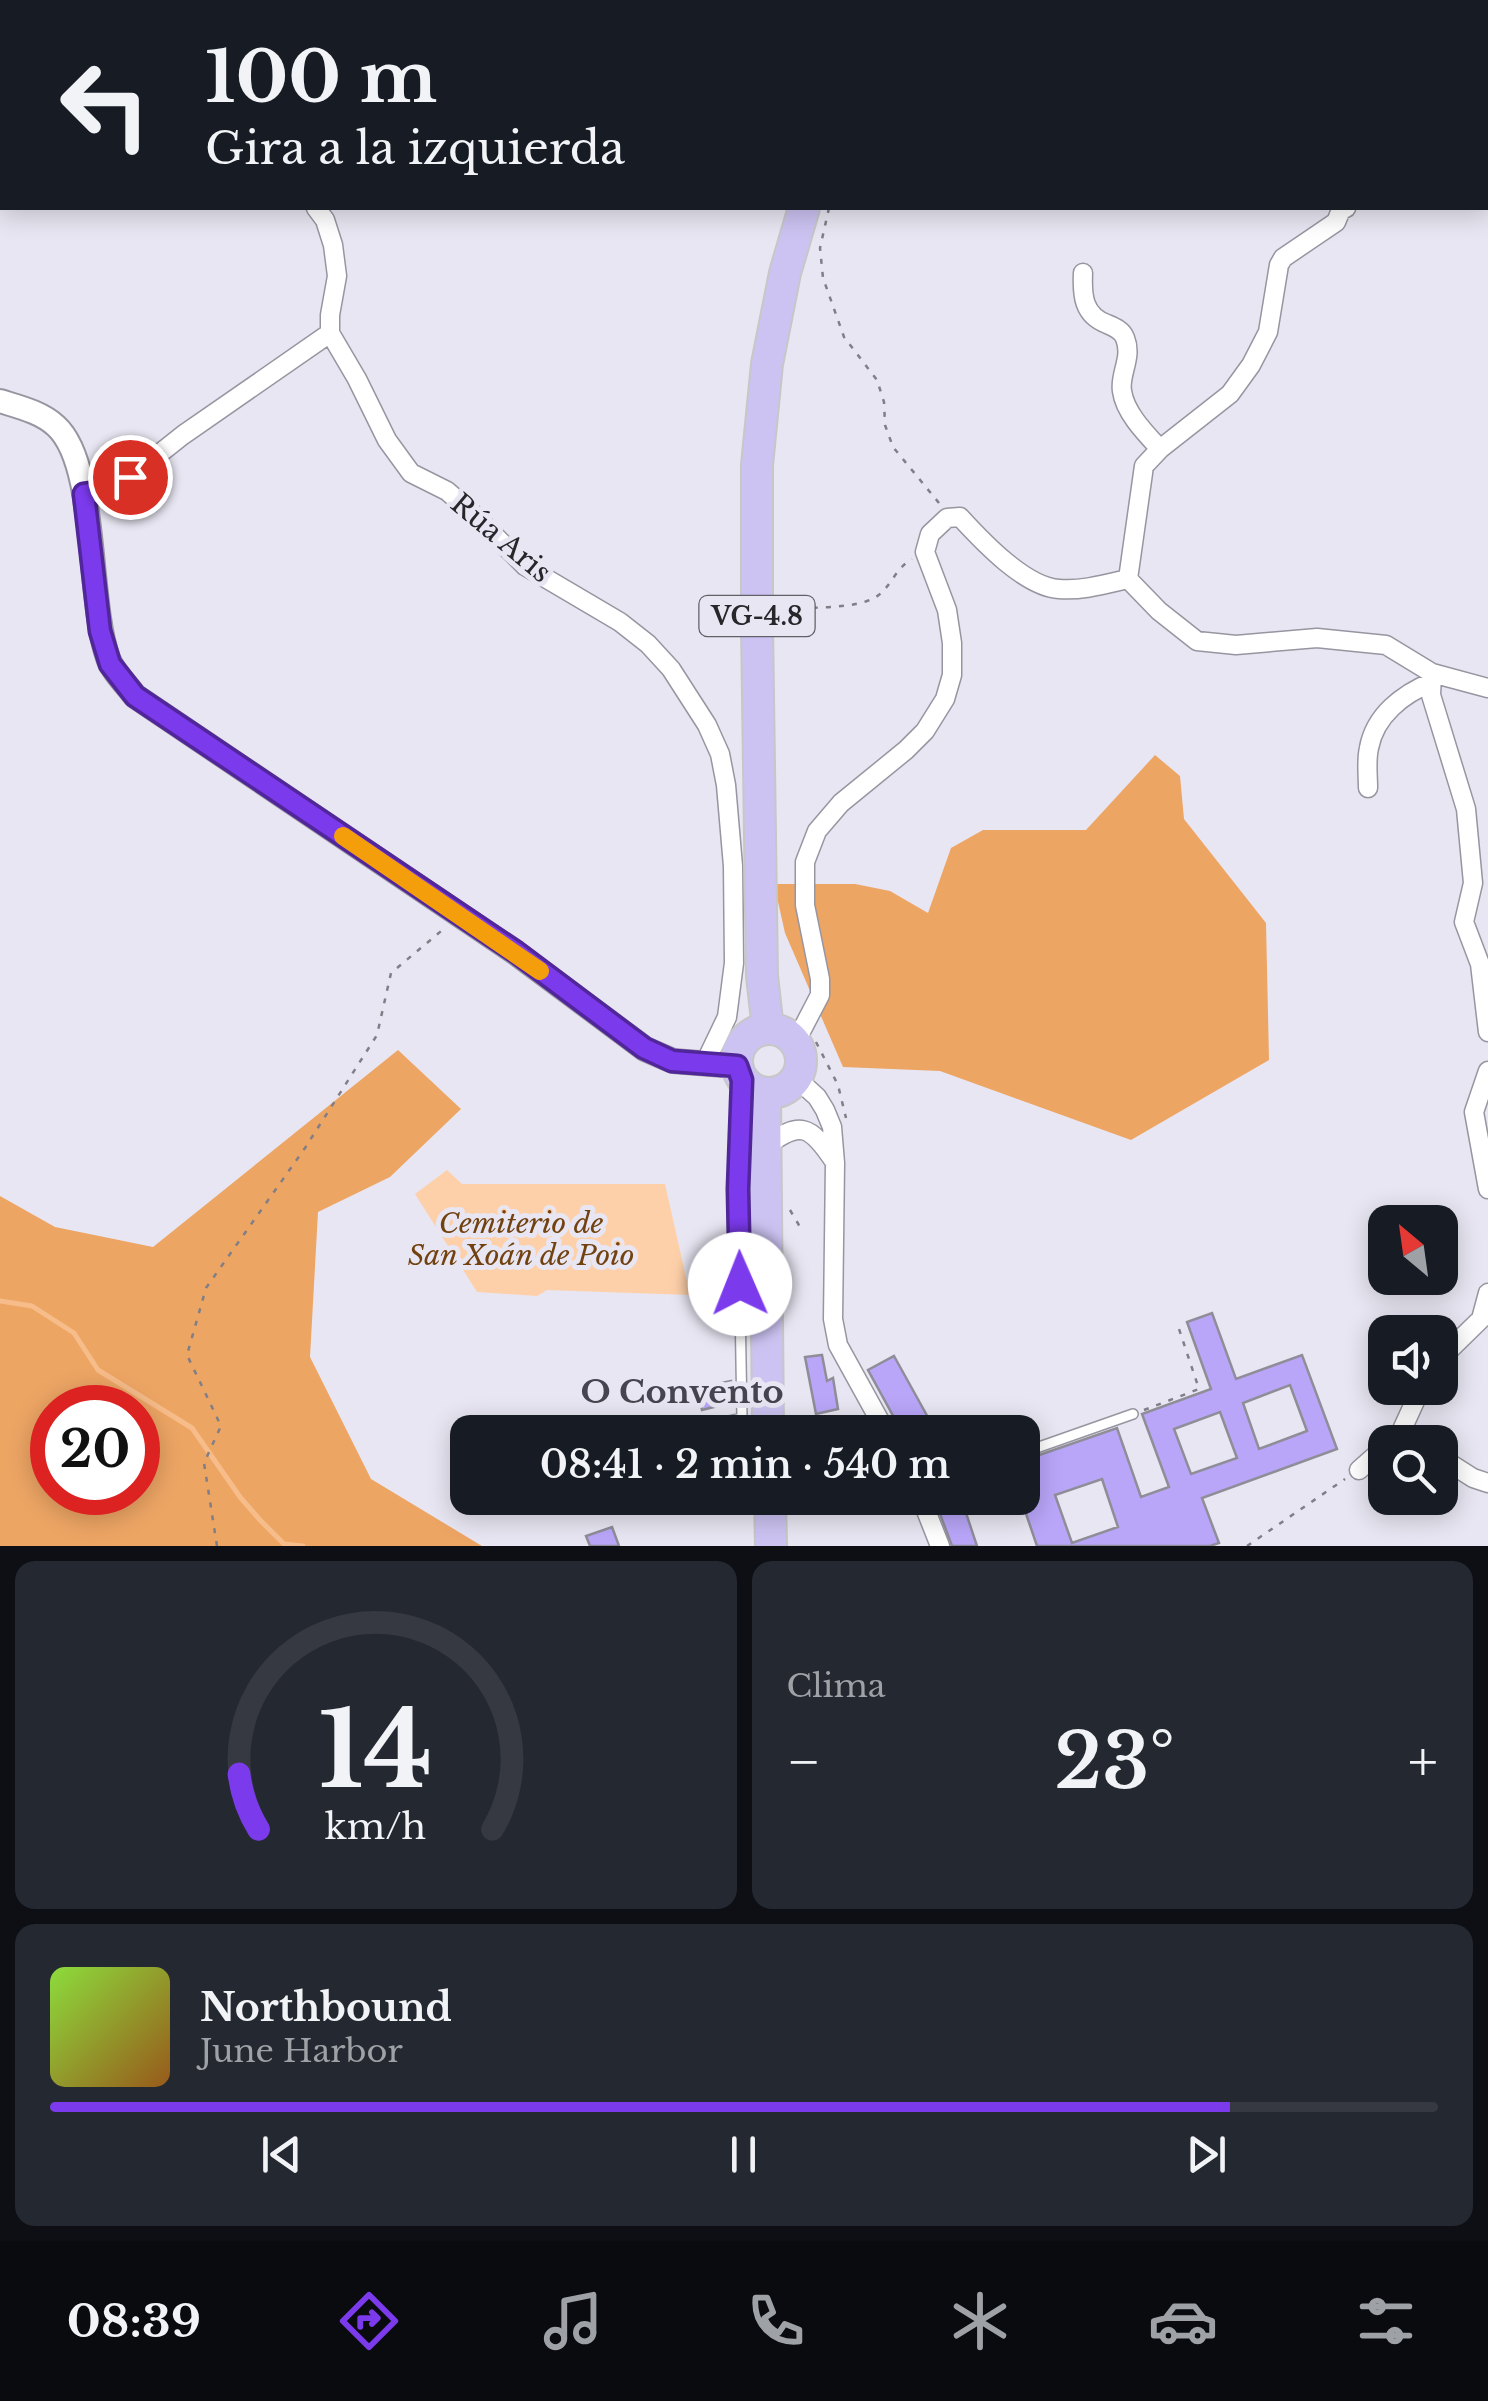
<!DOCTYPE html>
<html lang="es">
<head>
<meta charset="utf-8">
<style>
  body { margin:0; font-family:"Libre Baskerville",serif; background:#242831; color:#f1f3f6; height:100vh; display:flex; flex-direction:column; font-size:38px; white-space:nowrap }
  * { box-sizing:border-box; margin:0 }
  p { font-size:32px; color:#9ea1a6 }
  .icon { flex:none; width:55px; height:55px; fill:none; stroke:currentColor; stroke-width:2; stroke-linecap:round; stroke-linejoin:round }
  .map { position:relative; height:1546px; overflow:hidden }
  .details { display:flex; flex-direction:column; gap:15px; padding:15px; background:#0d0f14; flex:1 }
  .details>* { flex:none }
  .guide { position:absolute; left:0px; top:0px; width:1490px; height:210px; box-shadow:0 5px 25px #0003; background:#171b24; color:#f1f3f6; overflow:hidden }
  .needle { width:65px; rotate:331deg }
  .fabs { position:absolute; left:1368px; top:1205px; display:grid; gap:20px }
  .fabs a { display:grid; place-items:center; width:90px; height:90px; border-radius:20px; background:#171b24; box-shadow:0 5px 25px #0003; font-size:50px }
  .speed { position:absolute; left:30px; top:1385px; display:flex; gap:20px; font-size:50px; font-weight:700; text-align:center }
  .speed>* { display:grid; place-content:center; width:130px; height:130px; border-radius:50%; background:#171b24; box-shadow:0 5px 25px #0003; line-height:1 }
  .speed .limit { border:15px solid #d22; background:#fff; color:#111 }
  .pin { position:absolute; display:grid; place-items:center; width:85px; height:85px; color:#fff; margin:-42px; border:5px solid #fff; border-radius:50%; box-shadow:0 2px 10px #0007 }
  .me { position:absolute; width:110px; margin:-55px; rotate:359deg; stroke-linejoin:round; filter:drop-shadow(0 0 8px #0008) }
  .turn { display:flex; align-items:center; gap:35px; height:210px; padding:0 40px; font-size:45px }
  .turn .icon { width:130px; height:130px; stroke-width:2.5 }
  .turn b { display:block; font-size:70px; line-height:85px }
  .big { font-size:75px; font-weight:600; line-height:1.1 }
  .details .card { flex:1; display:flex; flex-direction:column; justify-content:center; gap:15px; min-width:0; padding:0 35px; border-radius:20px; background:#242831 }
  .details .dial { align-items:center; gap:0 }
  .dial svg { height:260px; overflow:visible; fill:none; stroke:#363941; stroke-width:7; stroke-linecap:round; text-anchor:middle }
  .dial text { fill:#f1f3f6; stroke:none }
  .song { display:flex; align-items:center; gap:30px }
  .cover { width:120px; height:120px; border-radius:15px; background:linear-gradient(135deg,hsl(90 70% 55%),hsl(30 70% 35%)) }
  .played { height:10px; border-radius:5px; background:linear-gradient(90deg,#7c3aed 85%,#363941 85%) }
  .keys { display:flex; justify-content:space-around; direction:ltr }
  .heat { display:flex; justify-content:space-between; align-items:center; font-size:55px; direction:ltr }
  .details .tiles { flex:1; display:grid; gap:15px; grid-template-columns:1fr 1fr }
  .card:last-child { grid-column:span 2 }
  .trip { position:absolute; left:450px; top:1415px; width:590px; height:100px; border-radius:20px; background:#171b24; box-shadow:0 5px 25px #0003; font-weight:600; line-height:100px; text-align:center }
  .menu { display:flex; height:160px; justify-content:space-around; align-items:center; background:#090b0e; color:#9ea1a6 }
  .menu .icon { width:70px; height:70px }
  .menu .active { color:#7c3aed }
  .menu b { font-size:45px; color:#f1f3f6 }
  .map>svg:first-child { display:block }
  .green { fill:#fed0a9 }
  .forest { fill:#eda564; fill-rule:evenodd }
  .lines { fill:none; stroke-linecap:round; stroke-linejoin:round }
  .stream { stroke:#f6bc89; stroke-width:5 }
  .building { fill:#b9a6f9; stroke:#8f8d98; stroke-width:2.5; fill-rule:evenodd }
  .lane-casing { stroke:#9795a0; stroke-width:12 }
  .street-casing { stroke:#9795a0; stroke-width:21 }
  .secondary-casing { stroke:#9795a0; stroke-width:26 }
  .highway-casing { stroke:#c7c7c8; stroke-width:34 }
  .path { stroke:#807e86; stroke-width:2.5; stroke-dasharray:5 8; stroke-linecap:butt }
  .lane { stroke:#fff; stroke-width:9 }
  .street { stroke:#fff; stroke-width:18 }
  .secondary { stroke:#fff; stroke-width:22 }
  .highway { stroke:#ccc3f2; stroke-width:30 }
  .route-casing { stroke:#51269a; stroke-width:25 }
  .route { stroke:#7c3aed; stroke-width:18 }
  .slow { stroke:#f59e0b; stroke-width:18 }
  .labels { text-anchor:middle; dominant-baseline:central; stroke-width:10; stroke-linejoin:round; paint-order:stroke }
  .shield { fill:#e8e6f2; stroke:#616066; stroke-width:2.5 }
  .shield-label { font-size:25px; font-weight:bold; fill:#27262a }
  .street-label { font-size:28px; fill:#27262a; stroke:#e8e6f2 }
  .park-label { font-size:28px; font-style:italic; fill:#714210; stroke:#e8e6f2 }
  .quarter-label { font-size:32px; font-weight:bold; fill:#46444e; stroke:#e8e6f2 }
</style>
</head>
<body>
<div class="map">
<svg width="1488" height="1546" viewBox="0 0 1488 1546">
  <rect width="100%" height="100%" fill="#e8e6f2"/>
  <!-- green -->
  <path class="green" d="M447,1170L462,1184H665L690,1295L547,1290L537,1296L477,1292L415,1194Z"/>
  <!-- forest -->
  <path class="forest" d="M1155,755L1180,776L1184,819L1266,923L1269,1060L1131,1140L940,1071L843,1067L785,933L774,884H855L890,891L928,913L951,848L983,830H1086Z
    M398,1050L461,1109L390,1177L318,1212L310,1357L371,1479L482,1546H0V1196L55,1227L153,1247ZM52,1408H138V1492H52Z"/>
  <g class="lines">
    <!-- stream -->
    <path class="stream" d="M0,1301L32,1306L74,1333L98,1370L192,1428L240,1497L260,1520L284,1544L303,1546"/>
  </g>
  <!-- building -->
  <path class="building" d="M1212,1313L1236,1379L1302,1355L1337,1449L1202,1498L1219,1543L1210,1546H1037L1022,1502V1461L1117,1428L1141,1497L1169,1487L1142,1414L1211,1389L1187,1322ZM1290,1385L1307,1431L1259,1449L1243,1403ZM1220,1412L1237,1458L1191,1474L1174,1429ZM1102,1479L1118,1527L1072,1543L1055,1495Z
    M822,1355L827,1381L833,1378L838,1409L816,1414L805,1357Z
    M894,1356L935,1430L936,1432H902L868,1370Z
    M731,1381L734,1402L702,1410L697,1388Z
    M934,1498H1007V1499L966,1513L977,1546H952Z
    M612,1527L619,1546H590L586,1536Z"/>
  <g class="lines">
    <defs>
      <path id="lane" d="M690,1432L697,1428L742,1418L738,1189L743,1080
        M1022,1453L1133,1414
        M568,1498C584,1506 596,1506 614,1505L621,1498"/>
      <path id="street" d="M210,0L211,2
        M1198,0L1201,2
        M316,208L325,220L333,245L337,276L330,315V333L357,379L387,440L411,473L447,491L469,510L525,566L620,622L648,644L671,669L707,725L720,754L726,785L733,866L734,963L727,1017L704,1065
        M1083,273C1082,295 1083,315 1107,324C1114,327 1122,330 1125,338C1133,358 1119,374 1122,391C1125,413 1146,434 1160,449
        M84,494L106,491L130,477L183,435L330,333
        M1128,579L1144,466L1160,449L1230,394L1251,365L1268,332L1279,265L1283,258L1336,222L1341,210L1346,208
        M1128,579L1159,611L1197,641L1236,645L1317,638L1386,645L1432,673L1488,688
        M1432,673L1431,695L1466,809L1473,883L1464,922L1480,964L1488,1032
        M1368,788C1368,775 1366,760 1369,748C1375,715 1403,694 1432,682
        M795,1043L820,995V979L805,905V862L817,831L841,803L906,750L925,731L945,699L952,675V643L947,610L925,552L930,534L947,518L960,517C982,541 1025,587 1059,589C1082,591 1106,584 1128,579
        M1488,1071L1474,1112L1488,1189
        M796,1078L817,1097L825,1110L832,1127L835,1163L833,1319L838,1345L886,1432
        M765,1147C800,1120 810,1125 834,1161
        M1440,1359L1481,1319L1488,1293
        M1390,1442L1400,1434L1421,1388
        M1440,1457L1473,1478L1488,1483
        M1359,1470L1385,1447
        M921,1498L940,1546"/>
      <path id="secondary" d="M0,401C19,407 41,412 56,426C98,464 87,599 108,658C113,672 126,684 135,696L516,953L645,1049L673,1061L737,1066"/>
      <path id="highway" d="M898,2L899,0
        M768,1029L762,976L757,625V465L767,364L785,273L804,208
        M737 1061a32 32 0 1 1 64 0a32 32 0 1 1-64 0Z
        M765,1093L768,1432
        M770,1498L771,1546"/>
    </defs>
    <!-- lane casing -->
    <use href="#lane" class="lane-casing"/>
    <!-- street casing -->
    <use href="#street" class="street-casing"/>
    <!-- secondary casing -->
    <use href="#secondary" class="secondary-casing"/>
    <!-- highway casing -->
    <use href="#highway" class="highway-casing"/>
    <!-- path -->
    <path class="path" d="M570,0L574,2
      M867,2L868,0
      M928,2L929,0
      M829,208L820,248L823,278L844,337L877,380L884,402L885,425L893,447L939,503
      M787,609C811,607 854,609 874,598C890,590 895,568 912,559
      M816,1042L838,1085L846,1118
      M790,1210L803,1232
      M1144,1410L1199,1389L1177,1323
      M217,1546L204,1463L221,1426L187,1355L206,1288L305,1148L377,1035L391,973L446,927
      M1247,1546L1345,1479"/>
    <!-- lane -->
    <use href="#lane" class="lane"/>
    <!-- street -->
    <use href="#street" class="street"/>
    <!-- secondary -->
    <use href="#secondary" class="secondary"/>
    <!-- highway -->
    <use href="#highway" class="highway"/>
  </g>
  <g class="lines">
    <defs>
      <path id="route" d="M130,477L106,491L84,494L100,631L110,664L135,696L516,952L644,1048L672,1061L737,1066L742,1080L738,1189L740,1284"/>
    </defs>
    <!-- route casing -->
    <use href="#route" class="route-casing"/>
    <!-- route -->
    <use href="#route" class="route"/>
    <!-- slow -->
    <path class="slow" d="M343,836L540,971"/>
  </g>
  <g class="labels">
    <!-- shield labels -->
    <rect class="shield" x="699.5" y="596" width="115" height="40" rx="8"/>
    <g class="shield-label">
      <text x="757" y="616">VG-4.8</text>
    </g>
    <!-- street labels -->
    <g class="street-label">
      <text transform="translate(501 538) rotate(40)">Rúa Aris</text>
    </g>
    <!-- park labels -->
    <g class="park-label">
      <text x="521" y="1223">Cemiterio de<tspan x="521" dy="32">San Xoán de Poio</tspan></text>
    </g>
    <!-- quarter labels -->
    <g class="quarter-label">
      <text x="682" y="1392">O Convento</text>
    </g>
  </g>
</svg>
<div class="fabs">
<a><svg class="needle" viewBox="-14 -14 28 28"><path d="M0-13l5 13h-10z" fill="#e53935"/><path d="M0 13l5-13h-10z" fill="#9ea1a6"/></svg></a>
<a><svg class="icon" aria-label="sound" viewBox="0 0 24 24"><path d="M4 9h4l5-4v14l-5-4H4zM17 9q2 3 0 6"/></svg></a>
<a><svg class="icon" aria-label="search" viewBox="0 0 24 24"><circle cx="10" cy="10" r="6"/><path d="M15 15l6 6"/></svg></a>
</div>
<div class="speed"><div class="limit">20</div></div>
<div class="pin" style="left:130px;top:477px;background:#d93025"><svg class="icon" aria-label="arrive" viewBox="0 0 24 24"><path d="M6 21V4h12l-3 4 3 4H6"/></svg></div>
<svg class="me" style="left:740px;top:1284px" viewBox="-20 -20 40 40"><circle r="19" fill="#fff"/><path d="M0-13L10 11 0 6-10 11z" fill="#7c3aed"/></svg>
<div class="trip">08:41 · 2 min · 540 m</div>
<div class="guide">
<div class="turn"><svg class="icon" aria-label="left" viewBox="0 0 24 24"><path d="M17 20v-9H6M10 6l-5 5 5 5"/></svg><div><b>100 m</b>Gira a la izquierda</div></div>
</div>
</div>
<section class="details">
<div class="tiles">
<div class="card dial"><svg viewBox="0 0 100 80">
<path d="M14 69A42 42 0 1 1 86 69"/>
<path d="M14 69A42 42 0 0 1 8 52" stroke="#7c3aed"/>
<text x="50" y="56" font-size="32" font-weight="700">14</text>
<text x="50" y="72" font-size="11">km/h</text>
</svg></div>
<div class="card"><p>Clima</p>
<div class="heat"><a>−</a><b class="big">23°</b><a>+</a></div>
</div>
<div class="card">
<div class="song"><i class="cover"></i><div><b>Northbound</b><p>June Harbor</p></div></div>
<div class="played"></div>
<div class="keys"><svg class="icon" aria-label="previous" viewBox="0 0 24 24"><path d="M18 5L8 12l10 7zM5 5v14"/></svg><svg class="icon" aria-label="pause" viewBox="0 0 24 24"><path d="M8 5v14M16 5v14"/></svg><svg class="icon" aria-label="next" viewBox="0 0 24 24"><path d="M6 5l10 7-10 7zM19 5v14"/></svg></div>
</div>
</div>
</section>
<nav class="menu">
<b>08:39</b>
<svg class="icon active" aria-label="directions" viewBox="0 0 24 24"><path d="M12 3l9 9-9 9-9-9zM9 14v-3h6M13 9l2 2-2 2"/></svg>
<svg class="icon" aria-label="music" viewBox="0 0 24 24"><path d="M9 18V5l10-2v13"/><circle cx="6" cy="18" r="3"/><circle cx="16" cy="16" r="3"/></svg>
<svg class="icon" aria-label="phone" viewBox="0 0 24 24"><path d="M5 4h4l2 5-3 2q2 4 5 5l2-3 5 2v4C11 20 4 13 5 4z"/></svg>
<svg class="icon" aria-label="climate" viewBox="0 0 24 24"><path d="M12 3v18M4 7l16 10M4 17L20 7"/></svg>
<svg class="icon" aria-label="car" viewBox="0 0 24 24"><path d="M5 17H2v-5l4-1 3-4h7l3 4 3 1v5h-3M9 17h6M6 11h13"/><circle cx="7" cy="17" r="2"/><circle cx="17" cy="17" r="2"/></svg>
<svg class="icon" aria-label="filters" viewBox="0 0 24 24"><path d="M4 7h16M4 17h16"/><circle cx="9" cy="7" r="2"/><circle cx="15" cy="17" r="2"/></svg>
</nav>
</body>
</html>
